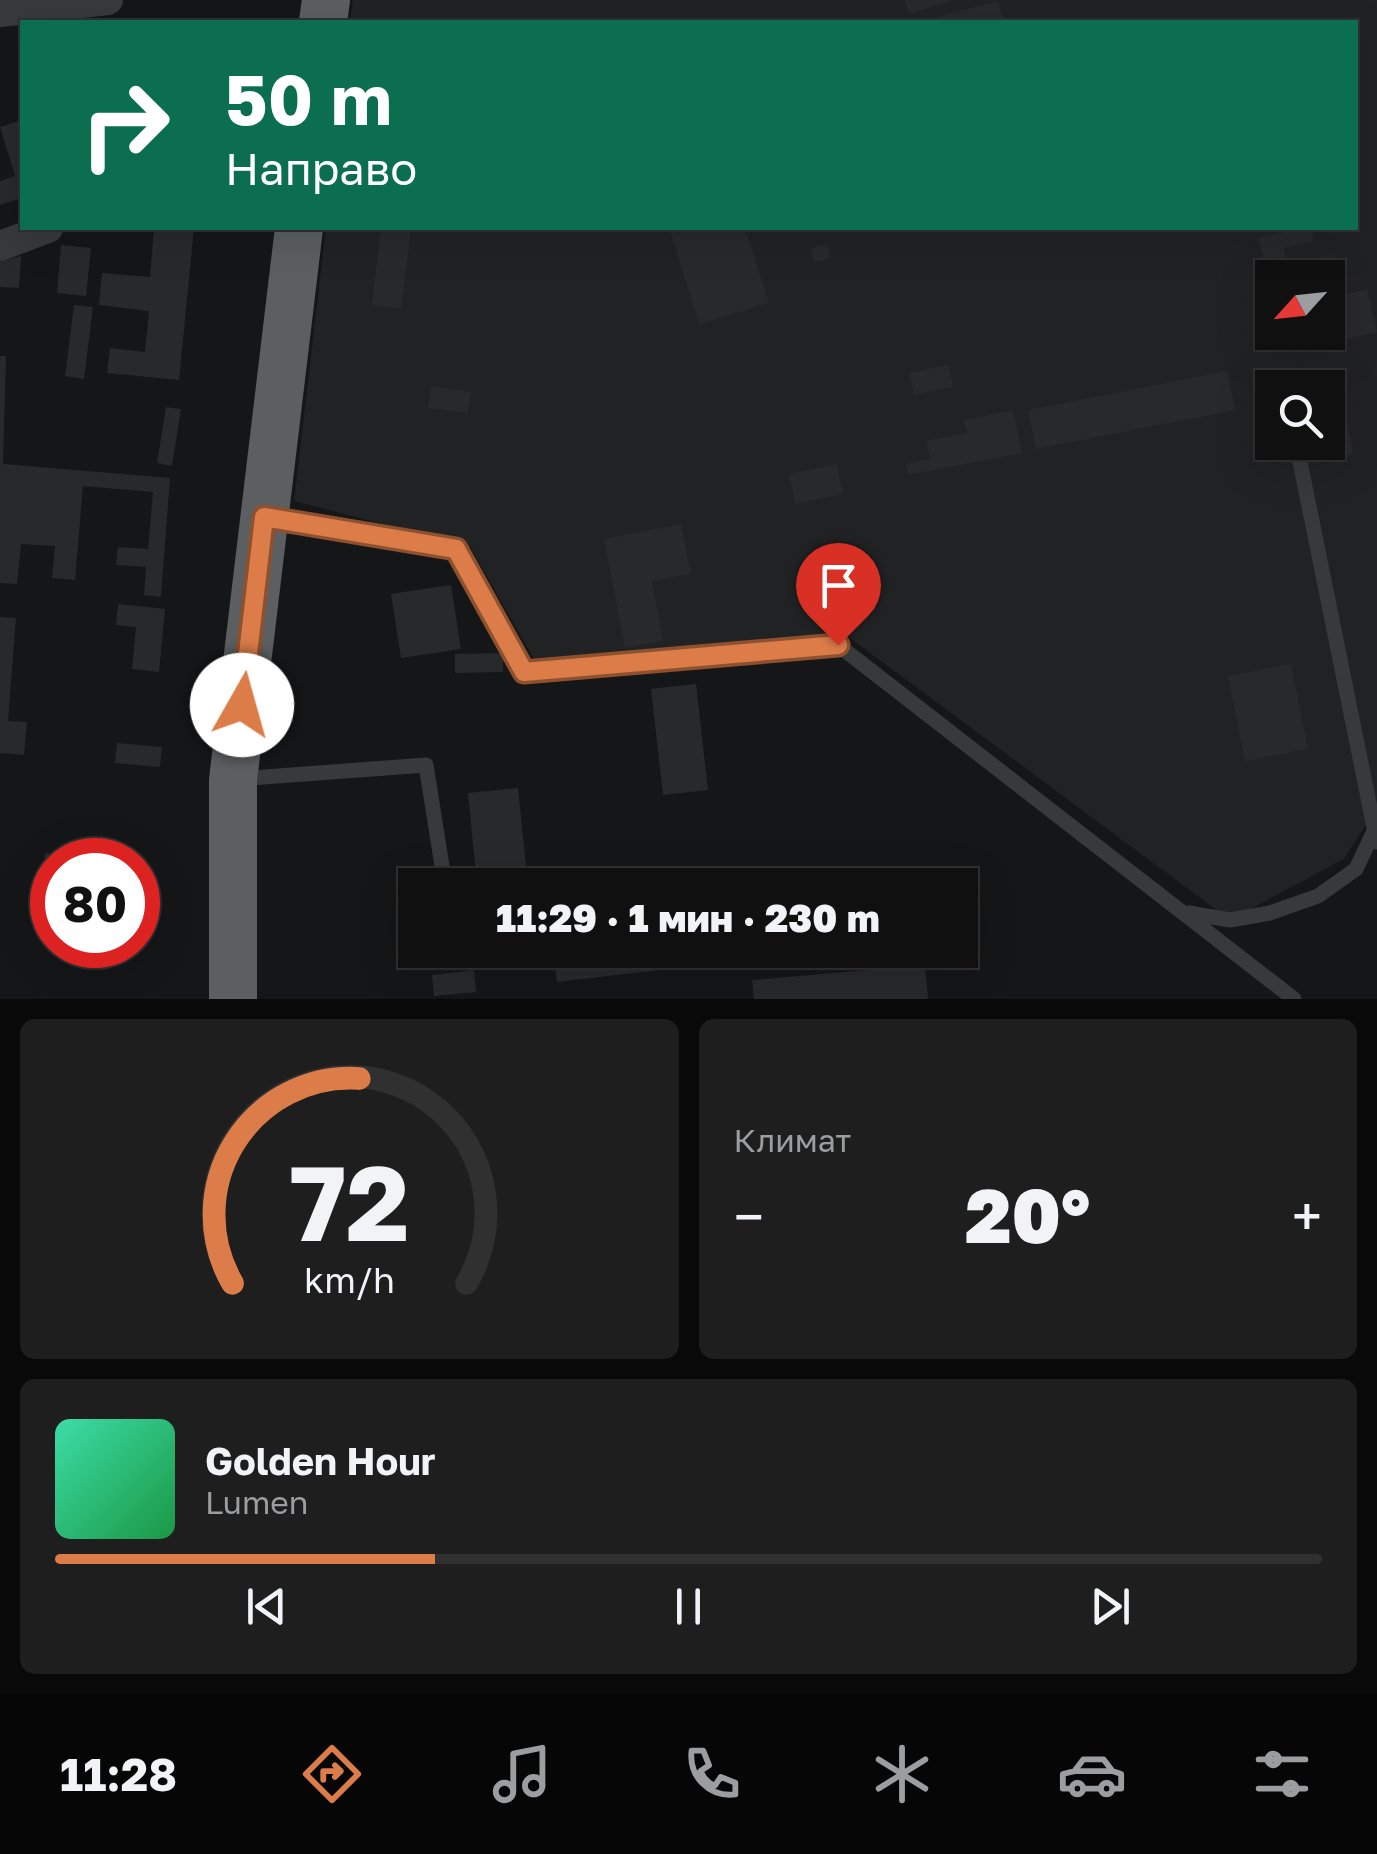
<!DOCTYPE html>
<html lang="ru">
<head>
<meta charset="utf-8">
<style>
  body { margin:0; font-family:"Golos Text",sans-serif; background:#1e1e1f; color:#f1f3f6; height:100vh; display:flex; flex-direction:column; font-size:38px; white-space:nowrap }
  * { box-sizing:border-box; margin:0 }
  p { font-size:32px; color:#9c9d9f }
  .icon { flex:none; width:55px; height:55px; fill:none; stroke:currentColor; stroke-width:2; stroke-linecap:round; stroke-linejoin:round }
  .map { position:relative; height:999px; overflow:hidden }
  .sheet { display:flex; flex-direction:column; gap:20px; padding:20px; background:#090909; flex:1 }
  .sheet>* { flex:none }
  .top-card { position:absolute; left:20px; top:20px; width:1338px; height:210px; border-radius:0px; box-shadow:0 10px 40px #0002,0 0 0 2px #303031; background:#0b6e4f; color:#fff; overflow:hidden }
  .needle { width:65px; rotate:243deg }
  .fabs { position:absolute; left:1255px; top:260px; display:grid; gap:20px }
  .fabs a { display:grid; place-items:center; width:90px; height:90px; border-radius:0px; background:#101011; box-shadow:0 10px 40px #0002,0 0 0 2px #303031; font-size:50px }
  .speed { position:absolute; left:30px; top:838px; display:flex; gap:20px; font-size:50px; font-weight:700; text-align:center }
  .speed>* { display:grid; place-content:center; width:130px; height:130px; border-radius:50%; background:#101011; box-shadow:0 10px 40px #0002,0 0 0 2px #303031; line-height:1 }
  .speed .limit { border:15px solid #d22; background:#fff; color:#111 }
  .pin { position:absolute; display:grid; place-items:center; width:85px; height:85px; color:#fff; margin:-102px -42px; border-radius:50% 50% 50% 0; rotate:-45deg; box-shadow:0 0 10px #0007 }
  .pin .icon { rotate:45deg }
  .me { position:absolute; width:110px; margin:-55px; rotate:7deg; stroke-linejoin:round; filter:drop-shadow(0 0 8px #0008) }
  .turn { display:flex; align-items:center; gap:35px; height:210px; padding:0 40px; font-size:45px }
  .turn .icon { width:130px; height:130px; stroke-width:2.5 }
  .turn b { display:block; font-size:70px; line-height:85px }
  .big { font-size:75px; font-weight:800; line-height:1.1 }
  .sheet .widget { flex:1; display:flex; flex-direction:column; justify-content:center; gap:15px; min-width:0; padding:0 35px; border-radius:15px; background:#1e1e1f }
  .sheet .dial { align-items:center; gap:0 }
  .dial svg { height:260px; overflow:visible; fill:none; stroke:#303031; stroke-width:7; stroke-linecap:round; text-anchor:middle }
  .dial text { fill:#f1f3f6; stroke:none }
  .song { display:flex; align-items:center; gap:30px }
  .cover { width:120px; height:120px; border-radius:15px; background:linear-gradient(135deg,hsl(160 70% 55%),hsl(140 70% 35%)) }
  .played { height:10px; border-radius:5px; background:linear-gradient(90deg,#db7c49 30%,#303031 30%) }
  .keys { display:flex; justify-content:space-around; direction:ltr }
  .heat { display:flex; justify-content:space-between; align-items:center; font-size:55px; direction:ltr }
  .sheet .tiles { flex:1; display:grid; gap:20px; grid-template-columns:1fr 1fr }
  .widget:last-child { grid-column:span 2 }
  .trip { position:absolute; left:398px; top:868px; width:580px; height:100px; border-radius:0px; background:#101011; box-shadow:0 10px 40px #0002,0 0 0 2px #303031; font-weight:800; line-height:100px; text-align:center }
  .tab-bar { display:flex; height:160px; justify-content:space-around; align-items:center; background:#060607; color:#9c9d9f }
  .tab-bar .icon { width:70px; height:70px }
  .tab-bar .on { color:#db7c49 }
  .tab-bar b { font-size:45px; color:#f1f3f6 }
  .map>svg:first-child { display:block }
  .built { fill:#212223; fill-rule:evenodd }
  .building { fill:#28292a }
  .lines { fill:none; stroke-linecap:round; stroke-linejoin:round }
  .service { stroke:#37393b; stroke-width:15 }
  .minor { stroke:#37393b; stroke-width:30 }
  .trunk { stroke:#5b5f62; stroke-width:48 }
  .route-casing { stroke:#8e512f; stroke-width:25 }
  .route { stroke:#db7c49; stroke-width:18 }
</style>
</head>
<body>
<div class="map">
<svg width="1377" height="999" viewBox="0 0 1377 999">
  <rect width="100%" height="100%" fill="#151617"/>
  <!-- built -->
  <path class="built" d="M353,0H1377V808L1344,859L1230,920L846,635L534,659L470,547L294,501L326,228H1355V22H350ZM1272,278H1328V332H1272ZM1272,388H1328V442H1272Z"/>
  <!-- building -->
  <path class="building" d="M905,0H952V1L909,14Z
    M998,1L1004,22H924V21Z
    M22,120V198L0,205V181L15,176L0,127Z
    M154,228H194L179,380L107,373L110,348L145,352L149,311L99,305L102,273L150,277Z
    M381,228L411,232L401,309L372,305Z
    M669,228H745L769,303L699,324Z
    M1301,228H1311L1314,241L1284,248L1291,278H1272L1271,289L1258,238Z
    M827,244L831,258L815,262L811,248Z
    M61,245L91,248L86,296L57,293Z
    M21,256L19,288L0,287V261Z
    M1367,289L1377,332L1341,340L1331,298Z
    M74,305L93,307L84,379L65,376Z
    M0,356H6L3,464L170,478L161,597L144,595L146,567L116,565L118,547L148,549L153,492L83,486L75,580L52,578L55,546L21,544L17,584L0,583Z
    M949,365L953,387L914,395L909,373Z
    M1227,371L1235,410L1036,449L1028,410Z
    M431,386L471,392L468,413L428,408Z
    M1342,391L1353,454L1315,461L1311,442H1328V394Z
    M166,407L181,409L172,466L157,463Z
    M1013,410L1022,453L908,475L906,464L930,459L926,441L967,433L964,420Z
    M837,464L843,494L795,504L789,474Z
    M681,524L691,574L652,581L663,641L625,648L604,539Z
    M451,585L461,649L401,658L391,594Z
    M118,604L165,609L159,672L132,669L136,627L116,625Z
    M0,617L16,618L8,721L27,722L24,755L0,753Z
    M503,653V672L455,673V654Z
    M1291,664L1308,749L1245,761L1228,676Z
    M696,684L708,790L663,795L651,689Z
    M117,743L162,747L160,767L115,763Z
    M518,788L528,885H477L468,793Z
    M45,853L102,857V860H52V885L43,884Z
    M701,950L703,965L557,982L553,951Z
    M925,965L928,999H754L752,980Z
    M474,970L476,992L434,996L432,975Z"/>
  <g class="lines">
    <!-- service -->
    <path class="service" d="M1284,386L1285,388
      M1296,442L1377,842
      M271,518L456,549L524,672L838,645L1294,999
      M237,779L426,765L445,885
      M1189,913L1230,920L1270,913L1318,896L1356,869L1374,831"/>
    <!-- minor -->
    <path class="minor" d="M0,12L108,0
      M0,246L48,228"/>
    <!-- trunk -->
    <path class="trunk" d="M323,22L326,0
      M233,999V780L299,228"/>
  </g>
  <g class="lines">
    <defs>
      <path id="route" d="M242,705L264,517L456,549L524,672L838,645"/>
    </defs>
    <!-- route casing -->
    <use href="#route" class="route-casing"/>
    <!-- route -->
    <use href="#route" class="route"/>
  </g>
</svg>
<div class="fabs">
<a><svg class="needle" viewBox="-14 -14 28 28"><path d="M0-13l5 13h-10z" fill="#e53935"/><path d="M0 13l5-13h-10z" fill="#9c9d9f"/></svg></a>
<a><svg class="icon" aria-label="search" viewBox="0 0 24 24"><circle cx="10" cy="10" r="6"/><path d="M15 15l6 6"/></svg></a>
</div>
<div class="speed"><div class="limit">80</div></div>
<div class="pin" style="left:838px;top:645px;background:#d93025"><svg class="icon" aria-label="arrive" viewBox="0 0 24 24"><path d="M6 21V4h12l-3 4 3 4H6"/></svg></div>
<svg class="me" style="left:242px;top:705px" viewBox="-20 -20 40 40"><circle r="19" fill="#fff"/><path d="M0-13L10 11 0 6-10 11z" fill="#db7c49"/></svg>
<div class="trip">11:29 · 1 мин · 230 m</div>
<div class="top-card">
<div class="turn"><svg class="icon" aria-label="right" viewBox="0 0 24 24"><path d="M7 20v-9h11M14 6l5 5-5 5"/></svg><div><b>50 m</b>Направо</div></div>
</div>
</div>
<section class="sheet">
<div class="tiles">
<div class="widget dial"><svg viewBox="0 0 100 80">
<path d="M14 69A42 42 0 1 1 86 69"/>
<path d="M14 69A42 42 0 0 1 53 6" stroke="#db7c49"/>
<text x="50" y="56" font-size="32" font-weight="700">72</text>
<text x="50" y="72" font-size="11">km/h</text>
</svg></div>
<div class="widget"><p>Климат</p>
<div class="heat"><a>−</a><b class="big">20°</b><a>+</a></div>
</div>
<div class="widget">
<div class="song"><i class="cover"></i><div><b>Golden Hour</b><p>Lumen</p></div></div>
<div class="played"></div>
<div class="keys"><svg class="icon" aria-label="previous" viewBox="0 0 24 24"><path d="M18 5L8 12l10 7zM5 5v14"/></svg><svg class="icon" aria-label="pause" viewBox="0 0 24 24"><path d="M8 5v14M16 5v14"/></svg><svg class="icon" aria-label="next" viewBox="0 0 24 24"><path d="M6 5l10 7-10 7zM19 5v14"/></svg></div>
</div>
</div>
</section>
<nav class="tab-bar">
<b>11:28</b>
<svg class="icon on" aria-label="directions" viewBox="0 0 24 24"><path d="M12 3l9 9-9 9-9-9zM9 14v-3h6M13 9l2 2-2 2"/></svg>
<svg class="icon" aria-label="music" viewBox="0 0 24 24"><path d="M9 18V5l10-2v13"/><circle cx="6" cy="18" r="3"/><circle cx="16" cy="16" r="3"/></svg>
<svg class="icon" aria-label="phone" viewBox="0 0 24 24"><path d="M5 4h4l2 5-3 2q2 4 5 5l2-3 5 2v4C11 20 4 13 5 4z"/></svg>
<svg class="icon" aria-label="climate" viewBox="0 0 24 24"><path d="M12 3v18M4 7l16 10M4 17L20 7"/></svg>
<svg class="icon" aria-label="car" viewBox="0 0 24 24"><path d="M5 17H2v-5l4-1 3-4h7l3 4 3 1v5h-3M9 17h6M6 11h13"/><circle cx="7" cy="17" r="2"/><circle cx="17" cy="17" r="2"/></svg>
<svg class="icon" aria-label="filters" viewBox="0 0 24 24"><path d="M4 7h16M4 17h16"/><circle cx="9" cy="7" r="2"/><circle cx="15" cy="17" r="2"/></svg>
</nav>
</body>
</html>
